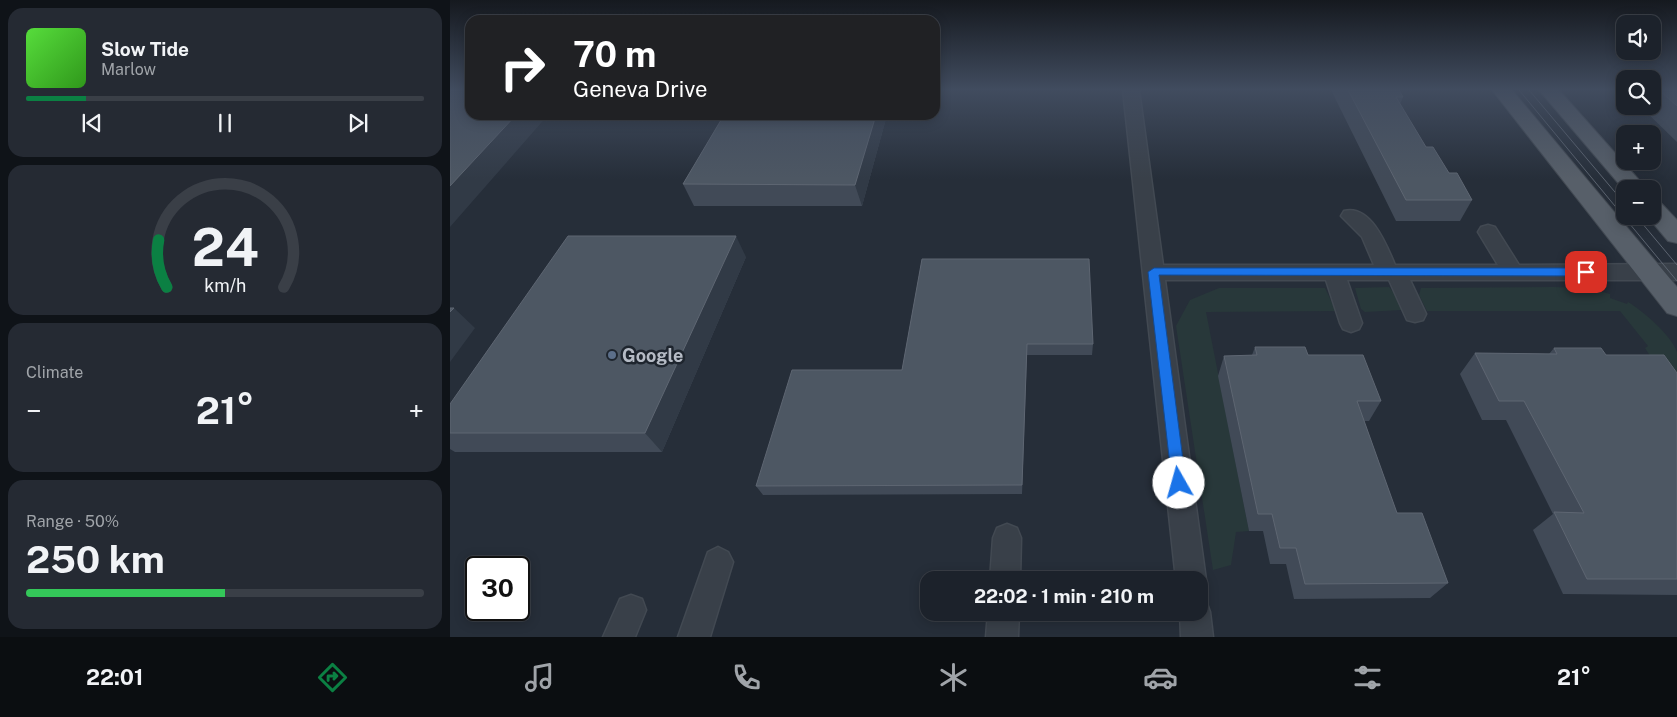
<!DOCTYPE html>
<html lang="en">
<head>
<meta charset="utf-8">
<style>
  body { margin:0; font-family:"Public Sans",sans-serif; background:#252a33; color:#f1f3f6; height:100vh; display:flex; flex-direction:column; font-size:19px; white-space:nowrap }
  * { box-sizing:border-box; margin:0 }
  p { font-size:16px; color:#a0a4a9 }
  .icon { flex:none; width:28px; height:28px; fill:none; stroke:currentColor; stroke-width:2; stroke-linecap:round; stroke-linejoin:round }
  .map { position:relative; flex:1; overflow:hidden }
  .panel { display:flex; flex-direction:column; gap:8px; padding:8px; background:#0f1318; width:450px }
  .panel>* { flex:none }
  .banner { position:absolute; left:15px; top:15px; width:475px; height:105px; border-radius:15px; box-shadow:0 2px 12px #0003,0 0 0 1px #3a3f47; background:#202124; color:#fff; overflow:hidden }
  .tools { position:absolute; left:1166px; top:15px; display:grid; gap:10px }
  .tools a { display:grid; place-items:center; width:45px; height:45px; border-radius:10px; background:#1c222b; box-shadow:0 2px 12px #0003,0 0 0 1px #3a3f47; font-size:25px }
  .speed { position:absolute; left:15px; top:556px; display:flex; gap:10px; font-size:25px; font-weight:700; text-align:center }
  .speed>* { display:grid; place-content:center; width:65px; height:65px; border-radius:50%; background:#1c222b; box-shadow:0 2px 12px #0003,0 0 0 1px #3a3f47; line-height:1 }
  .speed .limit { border:2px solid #111; border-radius:8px; background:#fff; color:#111 }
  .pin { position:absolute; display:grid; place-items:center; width:42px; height:42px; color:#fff; margin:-21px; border-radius:10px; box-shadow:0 2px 8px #0006 }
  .me { position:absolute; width:55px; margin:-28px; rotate:353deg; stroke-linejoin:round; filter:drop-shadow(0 0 4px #0008) }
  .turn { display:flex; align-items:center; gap:18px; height:105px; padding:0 25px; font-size:22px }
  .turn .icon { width:65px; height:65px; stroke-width:2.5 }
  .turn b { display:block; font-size:35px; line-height:42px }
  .big { font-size:38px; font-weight:700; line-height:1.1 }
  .panel .tile { flex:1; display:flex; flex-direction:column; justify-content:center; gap:8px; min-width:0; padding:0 18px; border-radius:15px; background:#252a33 }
  .panel .dial { align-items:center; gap:0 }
  .dial svg { height:130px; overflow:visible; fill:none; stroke:#3a3f47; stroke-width:7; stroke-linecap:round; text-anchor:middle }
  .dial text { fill:#f1f3f6; stroke:none }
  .song { display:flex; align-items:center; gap:15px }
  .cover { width:60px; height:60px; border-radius:8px; background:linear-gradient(135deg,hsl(110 70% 55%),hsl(110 70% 35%)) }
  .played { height:5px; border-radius:2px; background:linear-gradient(90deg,#0b8043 15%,#3a3f47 15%) }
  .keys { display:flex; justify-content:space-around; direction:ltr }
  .heat { display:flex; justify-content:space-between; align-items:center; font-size:28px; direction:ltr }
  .charge { height:8px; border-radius:4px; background:linear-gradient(90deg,#34c759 50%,#3a3f47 0) }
  .trip { position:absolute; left:470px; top:571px; width:288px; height:50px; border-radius:15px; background:#1c222b; box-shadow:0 2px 12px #0003,0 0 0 1px #3a3f47; font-weight:700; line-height:50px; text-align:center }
  .menu { display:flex; height:80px; justify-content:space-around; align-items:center; background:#0b0e11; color:#a0a4a9 }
  .menu .icon { width:35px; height:35px }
  .menu .current { color:#0b8043 }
  .menu b { font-size:22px; color:#f1f3f6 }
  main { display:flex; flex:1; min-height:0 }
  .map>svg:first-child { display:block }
  .green { fill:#28383a }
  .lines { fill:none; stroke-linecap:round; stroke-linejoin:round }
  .minor-casing { stroke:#424952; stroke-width:3 }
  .major-casing { stroke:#424952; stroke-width:2 }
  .minor { fill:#394049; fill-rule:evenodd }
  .major { fill:#575f69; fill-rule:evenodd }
  .tram { stroke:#5c6470; stroke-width:1 }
  .wall { fill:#414a57 }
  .shaded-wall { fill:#313a46 }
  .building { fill:#4d5763; stroke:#5e6672 }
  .route { fill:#1a73e8; stroke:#114b97 }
  .service-dot { fill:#5c6f8a; stroke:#1e252e; stroke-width:2 }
  .labels { text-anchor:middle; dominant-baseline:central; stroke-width:5; stroke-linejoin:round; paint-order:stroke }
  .poi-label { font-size:18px; font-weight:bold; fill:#b5bbc5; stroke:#1e252e; text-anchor:start }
</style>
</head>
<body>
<main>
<section class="panel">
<div class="tile">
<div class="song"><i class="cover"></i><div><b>Slow Tide</b><p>Marlow</p></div></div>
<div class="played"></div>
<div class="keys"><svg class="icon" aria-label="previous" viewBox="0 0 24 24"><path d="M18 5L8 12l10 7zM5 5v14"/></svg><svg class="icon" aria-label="pause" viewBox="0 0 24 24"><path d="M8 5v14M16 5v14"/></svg><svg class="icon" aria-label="next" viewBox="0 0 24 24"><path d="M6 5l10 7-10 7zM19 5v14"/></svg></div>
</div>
<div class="tile dial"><svg viewBox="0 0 100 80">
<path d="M14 69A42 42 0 1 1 86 69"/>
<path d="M14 69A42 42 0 0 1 9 40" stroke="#0b8043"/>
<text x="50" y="56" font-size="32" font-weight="700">24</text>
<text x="50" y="72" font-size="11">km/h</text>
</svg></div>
<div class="tile"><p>Climate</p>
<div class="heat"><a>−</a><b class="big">21°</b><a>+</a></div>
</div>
<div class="tile"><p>Range · 50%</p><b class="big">250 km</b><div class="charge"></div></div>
</section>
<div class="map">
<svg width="1227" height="637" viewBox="0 0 1227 637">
  <rect width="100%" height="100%" fill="#262e39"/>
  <!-- green -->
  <path class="green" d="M939,287L945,294L952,310L915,312L911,309L905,288Z
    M1103,287L1138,288L1160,294V298L1177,304L1178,302C1193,311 1221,335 1227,352C1227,361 1227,389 1227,399L1195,348L1198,346L1170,311H977L969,295L971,288Z
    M769,288H875L886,311L756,312L799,531L786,532L781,565L763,570L726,326L740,300Z"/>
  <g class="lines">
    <defs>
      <path id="minor" d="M673,90H689L713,265H924L912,237L891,216L894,211C921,204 937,246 945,265H1048L1028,232L1031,227L1038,225L1045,227L1069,265L1227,264V280H960L976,314L973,320L965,322L957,320L939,280H897L912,323L909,329L901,332L893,329L890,323L876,280H715L756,580L752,591L749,592V580H726Z
        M557,524L567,528L571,538L570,580H540L543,538L547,528Z
        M268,547L278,552L283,562L260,637H228L258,552Z
        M181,595L192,599L196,610L185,637H153L170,599Z
        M749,598L756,601L760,612L763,637H731L730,612H749Z
        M538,612H569L568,637H536Z"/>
      <path id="major" d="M1042,90H1062L1227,287V316L1217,313Z
        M1089,90H1109L1197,189H1175V191Z
        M1202,200L1210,202L1227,220V243L1218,241L1197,216H1202Z"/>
    </defs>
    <!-- minor casing -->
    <use href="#minor" class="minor-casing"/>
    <!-- major casing -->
    <use href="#major" class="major-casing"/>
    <!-- minor -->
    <use href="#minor" class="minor"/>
    <!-- major -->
    <use href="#major" class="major"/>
    <!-- tram -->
    <path class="tram" d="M1069,90L1227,281
      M1079,90L1175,204
      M1186,216L1227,265"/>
  </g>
  <!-- wall -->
  <path class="wall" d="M881,90H949L953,97L950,104L976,147L1022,200L1010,221H946Z
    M1202,90H1227V142L1190,106H1202Z
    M274,115H437L412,206H244L233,184Z
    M296,257L212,452H5L0,449V404Z
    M472,259L643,344L642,355H577L572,494L313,495L306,486L452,370Z
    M805,347L858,355L931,401L919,421H914L947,513L998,583L980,598L844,599L836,564H820L813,531H799L768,376L774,356L802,355Z
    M1104,348L1156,355L1227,373V595L1113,594L1083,530L1103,514L1056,420H1032L1010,374L1025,353L1099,354Z"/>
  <!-- shaded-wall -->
  <path class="shaded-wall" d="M66,115H98L0,227V186Z
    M426,115H437L412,206L405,185Z
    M286,236L296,257L212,452L195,433Z
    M4,308L25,328L0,362V312Z
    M577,344V355L572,494V485Z"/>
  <!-- building -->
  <path class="building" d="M0,90H20V115H66L0,186Z
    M898,90H949L953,97H946L976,147H983L999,173H1007L1022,200H956Z
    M1209,90H1227V106Z
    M274,115H426L405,185L233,184Z
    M118,236H286L195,433H0V404Z
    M472,259H639L643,344H577L572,485L306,486L342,370H452Z
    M0,308H4L0,312Z
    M805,347H855L858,355H913L931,401H907L947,513H972L998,583L855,584L846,548H830L822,514H808L774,356L807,355Z
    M1104,348H1151L1156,355H1214L1227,373V579H1137L1104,512L1134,513L1074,401H1049L1025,353L1107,354Z"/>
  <!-- sky -->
  <linearGradient id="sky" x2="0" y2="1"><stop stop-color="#15191f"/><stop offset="0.5" stop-color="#414c5f"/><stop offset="1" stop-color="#414c5f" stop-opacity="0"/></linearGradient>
  <rect width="1227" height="179" fill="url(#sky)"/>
  <!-- route -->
  <path class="route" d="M704,268H1136L1142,272L1136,276L709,275L736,483L734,488L729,489L724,488L722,483L698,272Z"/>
  <!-- markers -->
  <circle class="service-dot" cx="162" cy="355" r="5"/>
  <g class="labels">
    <!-- poi labels -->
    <g class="poi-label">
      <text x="172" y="355">Google</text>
    </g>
  </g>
</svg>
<div class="tools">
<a><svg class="icon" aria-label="sound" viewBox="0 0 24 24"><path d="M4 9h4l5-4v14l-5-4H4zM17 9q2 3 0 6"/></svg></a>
<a><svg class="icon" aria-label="search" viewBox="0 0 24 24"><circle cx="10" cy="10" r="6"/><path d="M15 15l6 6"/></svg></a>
<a>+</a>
<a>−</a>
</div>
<div class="speed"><div class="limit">30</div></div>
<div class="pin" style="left:1136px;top:272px;background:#d93025"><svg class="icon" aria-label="arrive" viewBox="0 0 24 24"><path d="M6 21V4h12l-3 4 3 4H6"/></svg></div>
<svg class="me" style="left:729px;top:483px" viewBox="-20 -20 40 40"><circle r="19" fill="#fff"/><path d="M0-13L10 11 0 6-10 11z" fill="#1a73e8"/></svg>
<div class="trip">22:02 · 1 min · 210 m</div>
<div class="banner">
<div class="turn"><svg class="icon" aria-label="right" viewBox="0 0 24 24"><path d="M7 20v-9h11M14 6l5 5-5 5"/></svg><div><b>70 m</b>Geneva Drive</div></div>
</div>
</div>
</main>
<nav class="menu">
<b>22:01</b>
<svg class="icon current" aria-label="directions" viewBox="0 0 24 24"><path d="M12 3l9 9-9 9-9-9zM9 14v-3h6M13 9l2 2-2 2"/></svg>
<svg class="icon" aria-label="music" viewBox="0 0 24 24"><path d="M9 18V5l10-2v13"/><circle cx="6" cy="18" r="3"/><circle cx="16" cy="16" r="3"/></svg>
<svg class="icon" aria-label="phone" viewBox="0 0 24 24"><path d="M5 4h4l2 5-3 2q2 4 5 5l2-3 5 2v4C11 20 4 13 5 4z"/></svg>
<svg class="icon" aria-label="climate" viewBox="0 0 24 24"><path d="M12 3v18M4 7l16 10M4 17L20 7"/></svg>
<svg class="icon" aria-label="car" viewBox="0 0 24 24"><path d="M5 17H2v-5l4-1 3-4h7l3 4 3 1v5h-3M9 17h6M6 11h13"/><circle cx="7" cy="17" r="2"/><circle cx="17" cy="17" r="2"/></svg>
<svg class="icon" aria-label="filters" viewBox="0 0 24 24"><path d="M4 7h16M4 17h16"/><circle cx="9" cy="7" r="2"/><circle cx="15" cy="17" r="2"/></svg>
<b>21°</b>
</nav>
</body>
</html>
